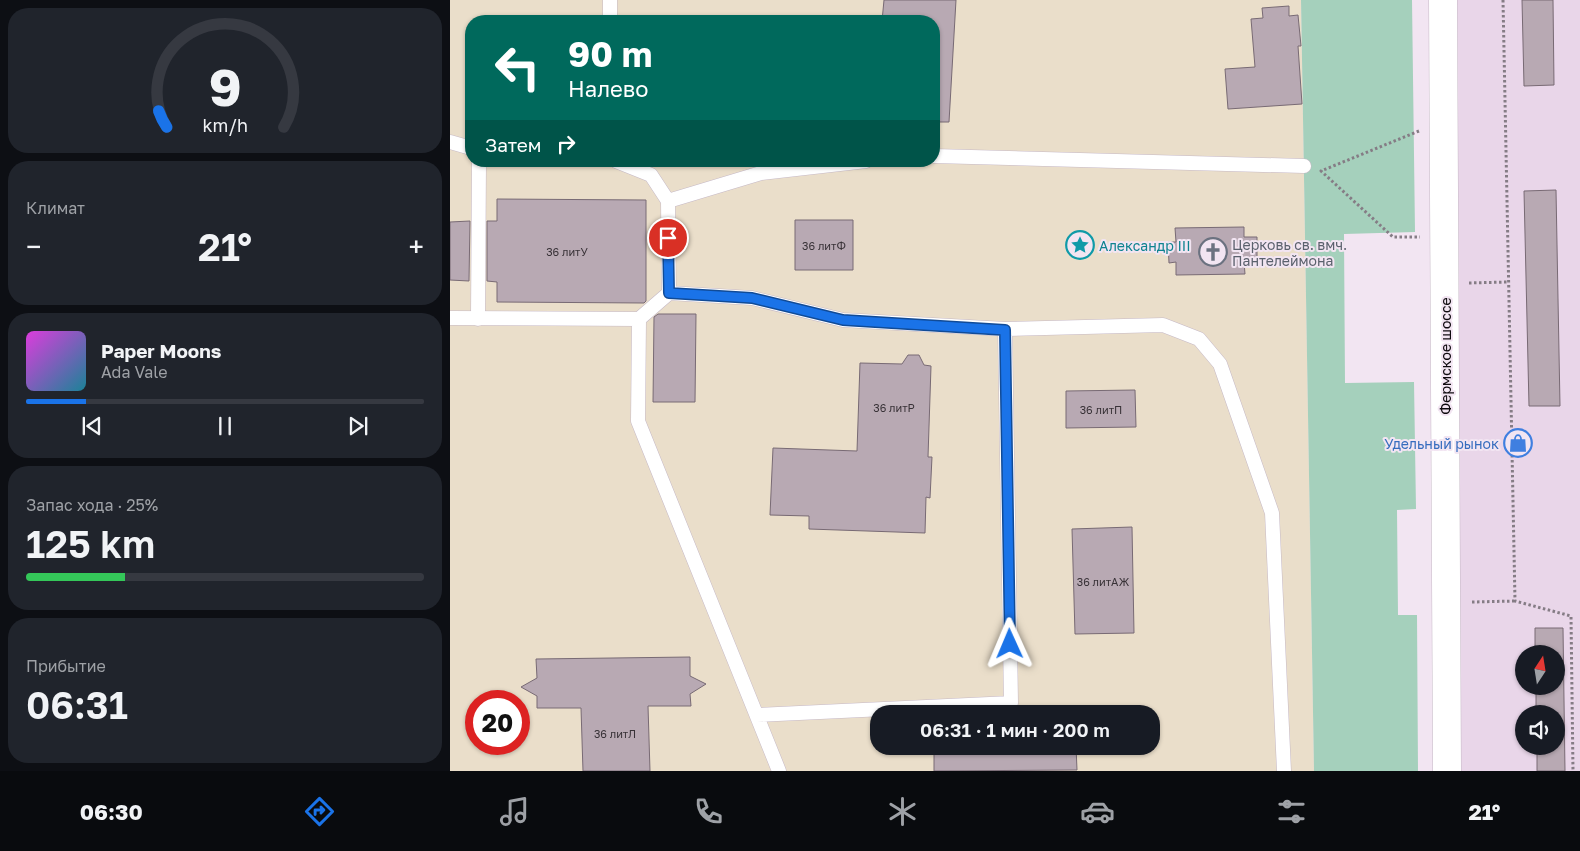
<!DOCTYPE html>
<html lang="ru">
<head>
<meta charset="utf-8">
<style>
  body { margin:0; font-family:"Golos Text",sans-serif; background:#20242c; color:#f1f3f6; height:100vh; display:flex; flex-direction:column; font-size:19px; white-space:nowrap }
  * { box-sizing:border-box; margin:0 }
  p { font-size:16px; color:#9ea1a6 }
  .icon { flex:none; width:28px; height:28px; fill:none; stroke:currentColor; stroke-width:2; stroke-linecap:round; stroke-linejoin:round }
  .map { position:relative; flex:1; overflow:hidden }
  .drawer { display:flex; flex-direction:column; gap:8px; padding:8px; background:#0d0f14; width:450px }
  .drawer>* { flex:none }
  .banner { position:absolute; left:15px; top:15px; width:475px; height:152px; border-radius:20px; box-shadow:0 1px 4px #0004; background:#00695c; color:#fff; overflow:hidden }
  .needle { width:32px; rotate:12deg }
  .tools { position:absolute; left:1065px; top:645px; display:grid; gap:10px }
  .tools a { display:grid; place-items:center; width:50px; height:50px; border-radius:50%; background:#171b24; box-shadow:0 1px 4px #0004; font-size:25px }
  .speed { position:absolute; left:15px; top:690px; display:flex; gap:10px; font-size:25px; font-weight:700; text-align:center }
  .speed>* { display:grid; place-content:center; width:65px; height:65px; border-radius:50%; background:#171b24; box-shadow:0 1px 4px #0004; line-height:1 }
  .speed .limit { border:8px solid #d22; background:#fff; color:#111 }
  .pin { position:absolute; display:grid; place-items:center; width:42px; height:42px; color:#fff; margin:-21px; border:2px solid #fff; border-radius:50%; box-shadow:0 1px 5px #0007 }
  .me { position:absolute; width:55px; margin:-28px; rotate:359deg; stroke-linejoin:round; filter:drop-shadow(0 0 4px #0008) }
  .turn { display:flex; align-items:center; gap:18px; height:105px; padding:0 20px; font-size:22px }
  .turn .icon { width:65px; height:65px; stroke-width:2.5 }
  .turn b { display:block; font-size:35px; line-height:42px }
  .then { display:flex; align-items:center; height:48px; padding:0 20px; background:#0003; gap:10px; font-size:19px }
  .big { font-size:38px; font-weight:600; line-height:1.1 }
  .drawer .tile { flex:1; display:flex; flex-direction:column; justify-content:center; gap:8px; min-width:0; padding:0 18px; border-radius:20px; background:#20242c }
  .drawer .dial { align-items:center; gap:0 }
  .dial svg { height:130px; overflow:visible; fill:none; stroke:#363941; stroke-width:7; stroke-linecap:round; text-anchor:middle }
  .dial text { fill:#f1f3f6; stroke:none }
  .song { display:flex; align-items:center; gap:15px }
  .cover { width:60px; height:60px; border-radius:8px; background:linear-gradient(135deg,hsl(300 70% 55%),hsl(190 70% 35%)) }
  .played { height:5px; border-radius:2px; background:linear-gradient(90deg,#1a73e8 15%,#363941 15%) }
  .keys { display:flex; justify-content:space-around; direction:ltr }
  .heat { display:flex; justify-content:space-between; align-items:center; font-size:28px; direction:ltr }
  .charge { height:8px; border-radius:4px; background:linear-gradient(90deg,#34c759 25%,#363941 0) }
  .trip { position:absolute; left:420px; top:705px; width:290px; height:50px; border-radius:20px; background:#171b24; box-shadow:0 1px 4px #0004; font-weight:600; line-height:50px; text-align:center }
  .dock { display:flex; height:80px; justify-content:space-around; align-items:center; background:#090b0e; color:#9ea1a6 }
  .dock .icon { width:35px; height:35px }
  .dock .selected { color:#1a73e8 }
  .dock b { font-size:22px; color:#f1f3f6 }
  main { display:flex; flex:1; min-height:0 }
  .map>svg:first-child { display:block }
  .built { fill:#e9d6e9; fill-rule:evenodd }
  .medical { fill:#eadeca; fill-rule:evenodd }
  .green { fill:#a5d0bc }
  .building { fill:#b8a9b3; stroke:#786a74 }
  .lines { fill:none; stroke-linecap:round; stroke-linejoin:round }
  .service-casing { stroke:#c6b9c6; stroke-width:15 }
  .minor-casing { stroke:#c6b9c6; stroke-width:29 }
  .path { stroke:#857c85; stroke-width:3; stroke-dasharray:2.5 2.5; stroke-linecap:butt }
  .service { stroke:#fff; stroke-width:14 }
  .minor { stroke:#fff; stroke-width:28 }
  .route-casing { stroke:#114b97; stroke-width:12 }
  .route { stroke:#1a73e8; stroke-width:9 }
  .labels { text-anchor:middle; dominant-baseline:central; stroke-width:4; stroke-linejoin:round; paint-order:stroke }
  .number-label { font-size:11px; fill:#383237 }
  .worship-label { font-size:14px; fill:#5b616d; stroke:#f2e5f2; text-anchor:start }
  .culture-label { font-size:14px; fill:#0d838f; stroke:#f2e5f2; text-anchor:start }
  .street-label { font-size:14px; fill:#0e0a0e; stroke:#f2e5f2 }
  .shop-label { font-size:14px; fill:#366cbe; stroke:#f2e5f2; text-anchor:end }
</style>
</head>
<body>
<main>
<section class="drawer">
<div class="tile dial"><svg viewBox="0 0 100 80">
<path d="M14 69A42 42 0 1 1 86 69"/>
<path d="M14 69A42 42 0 0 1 9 59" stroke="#1a73e8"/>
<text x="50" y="56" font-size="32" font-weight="700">9</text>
<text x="50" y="72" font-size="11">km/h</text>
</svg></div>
<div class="tile"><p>Климат</p>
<div class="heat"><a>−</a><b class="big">21°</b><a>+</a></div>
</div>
<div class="tile">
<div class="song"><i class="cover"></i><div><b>Paper Moons</b><p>Ada Vale</p></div></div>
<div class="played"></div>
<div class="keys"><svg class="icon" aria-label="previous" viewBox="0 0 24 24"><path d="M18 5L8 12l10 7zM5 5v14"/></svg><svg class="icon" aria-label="pause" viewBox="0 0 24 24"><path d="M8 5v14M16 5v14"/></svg><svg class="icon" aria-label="next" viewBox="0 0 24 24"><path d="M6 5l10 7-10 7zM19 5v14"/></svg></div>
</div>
<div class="tile"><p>Запас хода · 25%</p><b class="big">125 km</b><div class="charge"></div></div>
<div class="tile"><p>Прибытие</p><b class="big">06:31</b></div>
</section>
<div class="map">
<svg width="1130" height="771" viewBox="0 0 1130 771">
  <rect width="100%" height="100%" fill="#f2e5f2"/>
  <!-- built -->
  <path class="built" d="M1002,0H1130V771H1011ZM1074,654H1106V686H1074ZM1074,714H1106V746H1074Z"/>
  <!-- medical -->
  <path class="medical" d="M0,0H851L864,771H0ZM21,21H484V161H21ZM26,701H69V744H26ZM429,714H701V746H429Z"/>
  <!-- green -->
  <path class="green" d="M851,0H962L965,232L894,234L895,383L964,382L966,509L947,510L948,615H967L968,771H864Z"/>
  <!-- building -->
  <path class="building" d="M434,0H506L499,122H484V21H432Z
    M1072,0H1103L1104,85L1074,86Z
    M839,6V16L848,15L851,46H848L852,104L778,109L775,69L805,67L801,19L813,18L812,8Z
    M1106,190L1110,406H1079L1074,191Z
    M47,199L196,200V301L194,303L47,302V282L37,281V221H47Z
    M345,220H403V270H345Z
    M20,221L19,281L0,280V222Z
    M794,227V237H807V262H794L795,274L726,275V262L719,263L718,242H726L725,228Z
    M208,314H246L245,402H203L204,317Z
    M458,355H469L474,365L481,366L478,457H482L480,498L476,497L475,533L359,529V516L320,515L323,448L407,451L410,363L452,364Z
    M685,390L686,427L616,428V391Z
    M682,527L684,633L625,634L622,529Z
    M1085,628H1113L1115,771H1087V746H1106V714H1086V686H1106V654H1085Z
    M240,657V676L256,684L240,694L241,706H198L200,771H133L131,708H87V696L71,687L87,678L86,659Z
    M626,746L627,770L484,771V747Z"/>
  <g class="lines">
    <defs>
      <path id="service" d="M160,21V0
        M0,142L21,148
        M484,156L854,166
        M166,161L201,175L218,201L219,293L189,319
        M218,201L311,173L416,161
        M219,293L302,298L393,320L555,329L561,703L307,715
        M0,318L189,319L188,421L329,771
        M28,319L29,161
        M555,329L713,325L749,339L770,364L822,513L834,771"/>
      <path id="minor" d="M993,0L997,771"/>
    </defs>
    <!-- service casing -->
    <use href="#service" class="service-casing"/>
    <!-- minor casing -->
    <use href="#minor" class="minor-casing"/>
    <!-- path -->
    <path class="path" d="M1053,0L1065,601L1121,616L1123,771
      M969,131L871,171L943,237H970
      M1019,283L1058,282
      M1022,602L1065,601"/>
    <!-- service -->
    <use href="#service" class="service"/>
    <!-- minor -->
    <use href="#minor" class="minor"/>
  </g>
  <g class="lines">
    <defs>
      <path id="route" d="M218,238L219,293L302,298L393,320L555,330L560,644"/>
    </defs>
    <!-- route casing -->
    <use href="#route" class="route-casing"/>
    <!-- route -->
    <use href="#route" class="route"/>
  </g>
  <!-- icons -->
  <defs>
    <symbol id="sight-ring" viewBox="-11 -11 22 22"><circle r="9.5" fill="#f2e5f2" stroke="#0f9aa8" stroke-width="1.5"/><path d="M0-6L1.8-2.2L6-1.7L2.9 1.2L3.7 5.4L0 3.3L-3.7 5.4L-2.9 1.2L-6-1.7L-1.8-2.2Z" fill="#0f9aa8"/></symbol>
    <symbol id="church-ring" viewBox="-11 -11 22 22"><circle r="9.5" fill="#f2e5f2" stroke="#6b7280" stroke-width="1.5"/><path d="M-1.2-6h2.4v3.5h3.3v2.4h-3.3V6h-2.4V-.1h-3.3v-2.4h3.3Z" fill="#6b7280"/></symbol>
    <symbol id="shop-ring" viewBox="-11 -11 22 22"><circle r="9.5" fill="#f2e5f2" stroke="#3f7fe0" stroke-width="1.5"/><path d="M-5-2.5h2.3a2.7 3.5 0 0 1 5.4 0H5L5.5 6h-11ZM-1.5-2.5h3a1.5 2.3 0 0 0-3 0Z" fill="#3f7fe0"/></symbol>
  </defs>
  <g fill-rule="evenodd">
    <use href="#sight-ring" x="614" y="229" width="32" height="32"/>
    <use href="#church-ring" x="747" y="236" width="32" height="32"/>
    <use href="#shop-ring" x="1052" y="427" width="32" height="32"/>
  </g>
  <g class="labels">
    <!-- number labels -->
    <g class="number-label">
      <text x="374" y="245">36 литФ</text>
      <text x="117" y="251">36 литУ</text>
      <text x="444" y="407">36 литР</text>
      <text x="651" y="409">36 литП</text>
      <text x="653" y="581">36 литАЖ</text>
      <text x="165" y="733">36 литЛ</text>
    </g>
    <!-- worship labels -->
    <g class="worship-label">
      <text x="782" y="244">Церковь св. вмч.<tspan x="782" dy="16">Пантелеймона</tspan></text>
    </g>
    <!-- culture labels -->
    <g class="culture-label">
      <text x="649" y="245">Александр III</text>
    </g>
    <!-- street labels -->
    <g class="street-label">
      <text transform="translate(995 356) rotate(-90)">Фермское шоссе</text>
    </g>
    <!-- shop labels -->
    <g class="shop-label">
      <text x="1049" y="443">Удельный рынок</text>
    </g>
  </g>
</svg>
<div class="tools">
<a><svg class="needle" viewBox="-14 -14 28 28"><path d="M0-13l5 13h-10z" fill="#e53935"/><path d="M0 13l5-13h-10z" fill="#9ea1a6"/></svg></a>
<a><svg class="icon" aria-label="sound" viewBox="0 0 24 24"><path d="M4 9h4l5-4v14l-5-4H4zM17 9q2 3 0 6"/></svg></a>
</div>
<div class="speed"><div class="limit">20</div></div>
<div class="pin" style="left:218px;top:238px;background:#d93025"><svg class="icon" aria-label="arrive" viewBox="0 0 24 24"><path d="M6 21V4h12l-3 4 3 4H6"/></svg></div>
<svg class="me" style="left:560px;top:644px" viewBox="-20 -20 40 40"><path d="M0-17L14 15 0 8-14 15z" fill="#1a73e8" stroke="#fff" stroke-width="4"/></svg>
<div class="trip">06:31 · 1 мин · 200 m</div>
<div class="banner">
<div class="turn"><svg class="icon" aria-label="left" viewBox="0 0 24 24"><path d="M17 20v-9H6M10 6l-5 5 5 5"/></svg><div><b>90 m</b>Налево</div></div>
<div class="then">Затем<svg class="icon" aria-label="right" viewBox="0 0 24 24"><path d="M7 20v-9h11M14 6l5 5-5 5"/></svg></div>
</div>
</div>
</main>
<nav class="dock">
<b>06:30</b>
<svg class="icon selected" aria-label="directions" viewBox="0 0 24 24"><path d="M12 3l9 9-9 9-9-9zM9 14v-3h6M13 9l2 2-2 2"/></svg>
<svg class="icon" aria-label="music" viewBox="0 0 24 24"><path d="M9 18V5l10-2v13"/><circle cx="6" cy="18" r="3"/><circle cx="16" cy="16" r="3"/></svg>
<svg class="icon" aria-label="phone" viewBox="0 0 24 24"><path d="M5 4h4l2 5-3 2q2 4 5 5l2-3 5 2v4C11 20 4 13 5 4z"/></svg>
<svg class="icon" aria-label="climate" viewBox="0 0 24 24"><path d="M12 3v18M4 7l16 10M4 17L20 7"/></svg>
<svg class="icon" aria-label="car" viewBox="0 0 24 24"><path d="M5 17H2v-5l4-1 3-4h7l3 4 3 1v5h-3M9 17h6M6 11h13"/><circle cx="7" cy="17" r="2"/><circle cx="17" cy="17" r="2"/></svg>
<svg class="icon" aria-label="filters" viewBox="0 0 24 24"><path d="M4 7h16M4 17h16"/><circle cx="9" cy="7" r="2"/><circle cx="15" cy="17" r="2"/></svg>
<b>21°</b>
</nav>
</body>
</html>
